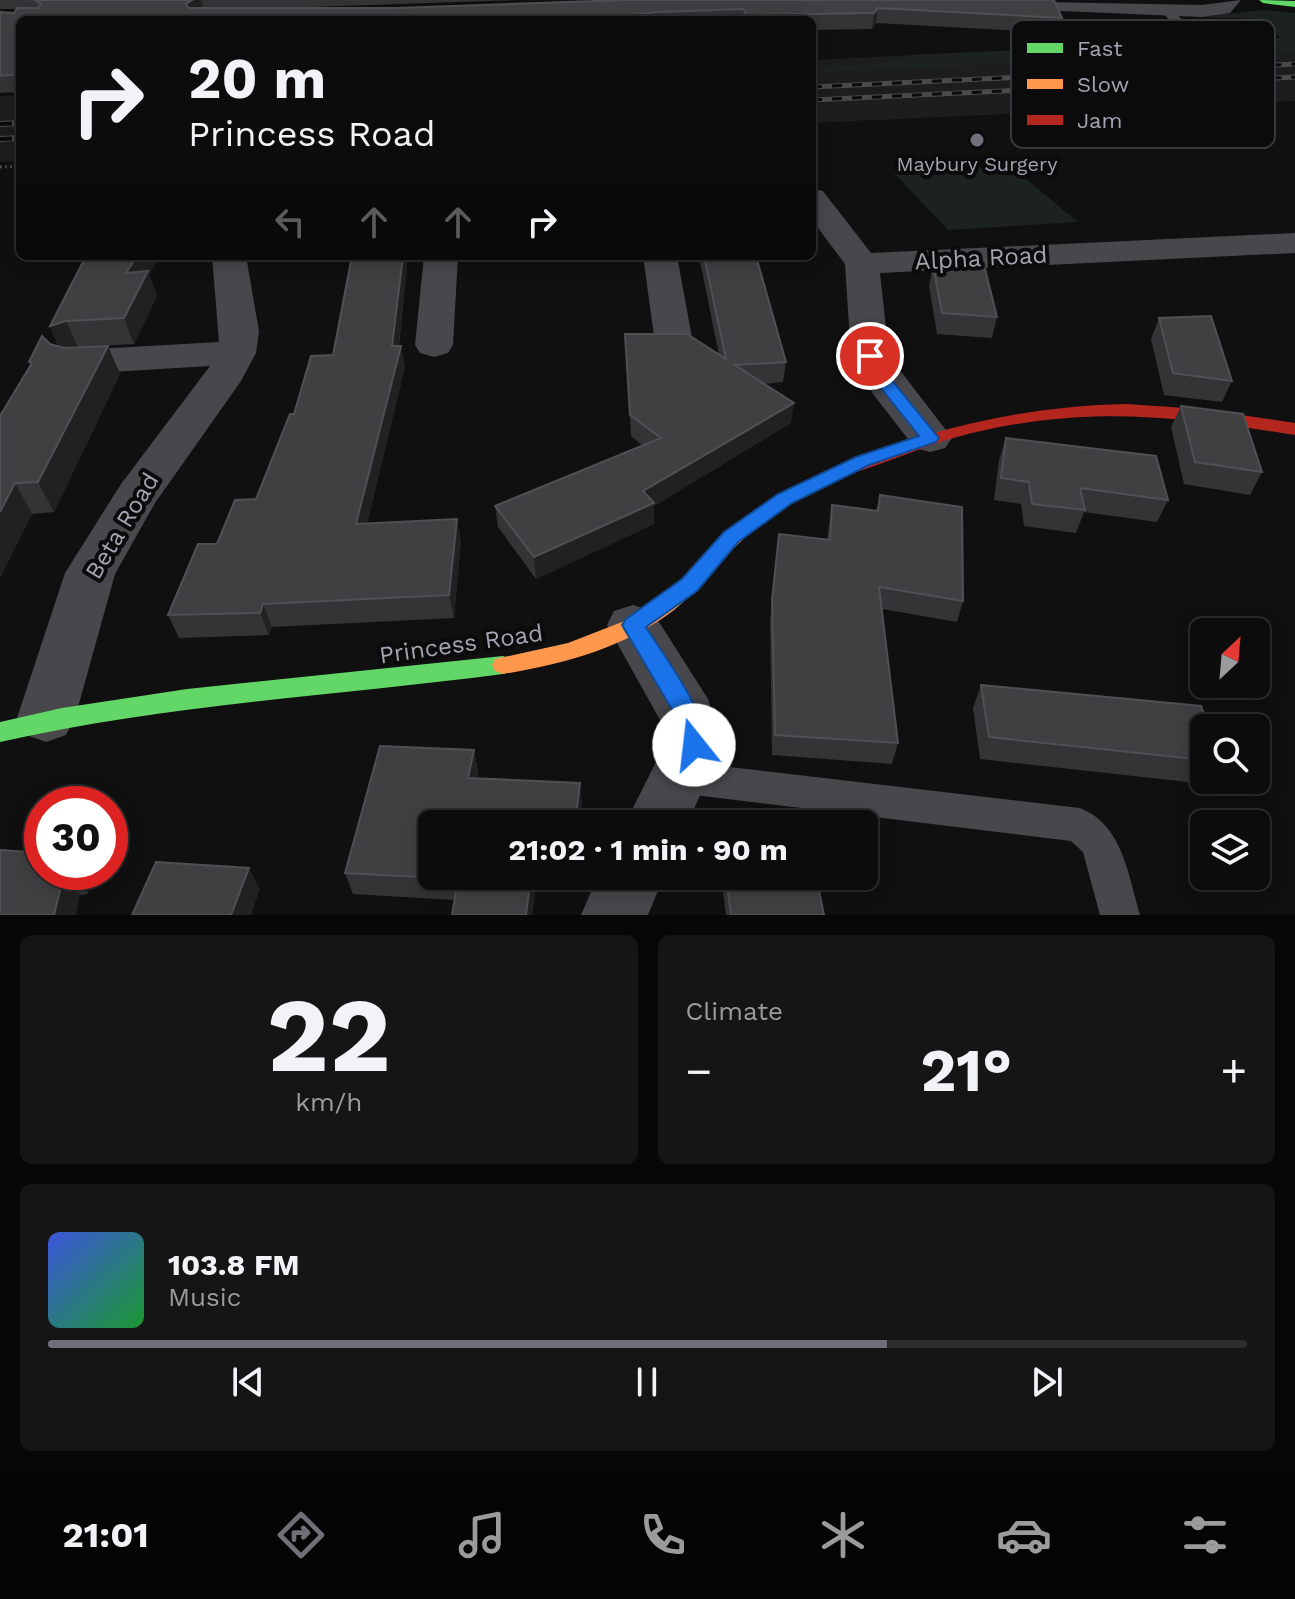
<!DOCTYPE html>
<html lang="en">
<head>
<meta charset="utf-8">
<style>
  body { margin:0; font-family:"Work Sans",sans-serif; background:#151516; color:#f1f3f6; height:100vh; display:flex; flex-direction:column; font-size:30px; white-space:nowrap }
  * { box-sizing:border-box; margin:0 }
  p { font-size:26px; color:#9a9b9d }
  .icon { flex:none; width:44px; height:44px; fill:none; stroke:currentColor; stroke-width:2; stroke-linecap:round; stroke-linejoin:round }
  .map { position:relative; height:915px; overflow:hidden }
  .side { display:flex; flex-direction:column; gap:20px; padding:20px; background:#070707; flex:1 }
  .side>* { flex:none }
  .hud { position:absolute; left:16px; top:16px; width:800px; height:244px; border-radius:12px; box-shadow:0 4px 20px #0003,0 0 0 2px #2c2c2e; background:#0c0c0d; color:#f1f3f6; overflow:hidden }
  .needle { width:52px; rotate:26deg }
  .tools { position:absolute; left:1190px; top:618px; display:grid; gap:16px }
  .tools a { display:grid; place-items:center; width:80px; height:80px; border-radius:12px; background:#0c0c0d; box-shadow:0 4px 20px #0003,0 0 0 2px #2c2c2e; font-size:40px }
  .speed { position:absolute; left:24px; top:786px; display:flex; gap:16px; font-size:40px; font-weight:700; text-align:center }
  .speed>* { display:grid; place-content:center; width:104px; height:104px; border-radius:50%; background:#0c0c0d; box-shadow:0 4px 20px #0003,0 0 0 2px #2c2c2e; line-height:1 }
  .speed .limit { border:12px solid #d22; background:#fff; color:#111 }
  .pin { position:absolute; display:grid; place-items:center; width:68px; height:68px; color:#fff; margin:-34px; border:4px solid #fff; border-radius:50%; box-shadow:0 2px 8px #0007 }
  .me { position:absolute; width:88px; margin:-44px; rotate:344deg; stroke-linejoin:round; filter:drop-shadow(0 0 6px #0008) }
  .turn { display:flex; align-items:center; gap:28px; height:168px; padding:0 40px; font-size:36px }
  .turn .icon { width:104px; height:104px; stroke-width:2.5 }
  .turn b { display:block; font-size:56px; line-height:68px }
  .lanes { display:flex; align-items:center; height:76px; padding:0 40px; background:#0003; justify-content:center; gap:40px; direction:ltr }
  .lanes .off { opacity:.35 }
  .big { font-size:60px; font-weight:700; line-height:1.1 }
  .side .widget { flex:1; display:flex; flex-direction:column; justify-content:center; gap:12px; min-width:0; padding:0 28px; border-radius:12px; background:#151516 }
  .side .dial { align-items:center; gap:0 }
  .dial b { font-size:104px; line-height:1 }
  .song { display:flex; align-items:center; gap:24px }
  .cover { width:96px; height:96px; border-radius:12px; background:linear-gradient(135deg,hsl(230 70% 55%),hsl(130 70% 35%)) }
  .played { height:8px; border-radius:4px; background:linear-gradient(90deg,#6f7078 70%,#2c2c2e 70%) }
  .keys { display:flex; justify-content:space-around; direction:ltr }
  .heat { display:flex; justify-content:space-between; align-items:center; font-size:44px; direction:ltr }
  .side .tiles { flex:1; display:grid; gap:20px; grid-template-columns:1fr 1fr }
  .widget:last-child { grid-column:span 2 }
  .trip { position:absolute; left:418px; top:810px; width:460px; height:80px; border-radius:12px; background:#0c0c0d; box-shadow:0 4px 20px #0003,0 0 0 2px #2c2c2e; font-weight:700; line-height:80px; text-align:center }
  .menu { display:flex; height:128px; justify-content:space-around; align-items:center; background:#050505; color:#9a9b9d }
  .menu .icon { width:56px; height:56px }
  .menu .selected { color:#6f7078 }
  .menu b { font-size:36px; color:#f1f3f6 }
  .map>svg:first-child { display:block }
  .built { fill:#1d1d1f }
  .green { fill:#1c221f }
  .lines { fill:none; stroke-linecap:round; stroke-linejoin:round }
  .path-far1 { stroke:#494a4d; stroke-width:3; stroke-dasharray:2 3; stroke-linecap:butt }
  .path { stroke:#494a4d; stroke-width:4; stroke-dasharray:3 5; stroke-linecap:butt }
  .lane { fill:#48484c; fill-rule:evenodd }
  .street { fill:#48484c; fill-rule:evenodd }
  .fast { fill:#63d668; fill-rule:evenodd }
  .slow { fill:#ff974d; fill-rule:evenodd }
  .jam { fill:#b3261e; fill-rule:evenodd }
  .rail-far1-casing { stroke:#4a4a4d; stroke-width:5 }
  .rail-casing { stroke:#4a4a4d; stroke-width:6 }
  .rail-far1 { stroke:#0b0b0c; stroke-width:3; stroke-dasharray:10; stroke-linecap:butt }
  .rail { stroke:#0b0b0c; stroke-width:4; stroke-dasharray:12; stroke-linecap:butt }
  .wall { fill:#343436 }
  .shaded-wall { fill:#212122 }
  .building { fill:#404043; stroke:#4f5054; stroke-width:2 }
  .route { fill:#1a73e8; stroke:#114b97; stroke-width:2 }
  .poi-dot { fill:#6f7078; stroke:#0b0b0c; stroke-width:3 }
  .labels { text-anchor:middle; dominant-baseline:central; stroke-width:8; stroke-linejoin:round; paint-order:stroke }
  .far-poi-label { font-size:20px; fill:#a2a4b0; stroke:#0b0b0c }
  .street-label { font-size:24px; fill:#a2a4b0; stroke:#0b0b0c }
  .key { fill:#0b0b0c; stroke:#38393d; stroke-width:2 }
  .key-label { font-size:22px; fill:#a2a4b0 }
</style>
</head>
<body>
<div class="map">
<svg width="1295" height="915" viewBox="0 0 1295 915">
  <rect width="100%" height="100%" fill="#101011"/>
  <!-- built -->
  <path class="built" d="M1295,37V101L812,123V60Z
    M20,95V161L0,162V96Z"/>
  <!-- green -->
  <path class="green" d="M1264,10L1295,13V51L812,73V67L883,63L910,55L1281,38L1261,19L1197,17Z
    M1008,164L1078,222L948,230L893,172Z"/>
  <g class="lines">
    <!-- path-far1 -->
    <path class="path-far1" d="M0,167L20,166"/>
    <!-- path -->
    <path class="path" d="M274,257L312,256"/>
    <!-- lane -->
    <path class="lane" d="M1168,6L1196,33V39H1186L1163,13L1162,10Z
      M678,761L1080,808C1123,825 1128,875 1140,915H1100L1083,852L1071,841L678,793L665,788L660,777L665,766Z"/>
    <!-- street -->
    <path class="street" d="M935,0L1202,5L1241,0L1230,13L1202,17L946,6Z
      M812,189L823,191L871,253L1295,233V253L880,273L889,356L952,438L945,448L930,452L915,448L873,394L851,356L845,264L812,220Z
      M212,256H246L259,331L256,353L241,381L155,503L115,574L75,718L66,735L46,742L26,735L17,718L65,573L121,484L210,366L78,374L64,370L58,362L64,354L78,350L219,342Z
      M424,256H458L453,345L448,353L434,357L420,353L415,345Z
      M643,256H677L693,343L688,351L674,354L660,351L655,343Z
      M633,605L652,611L708,699L723,745L687,824H625L665,744L660,720L607,625L614,611Z
      M598,876H664L648,915H581Z"/>
    <!-- fast -->
    <path class="fast" d="M1259,0L1295,1V7L1263,3Z
      M503,656L511,659L514,665L511,671L503,674C335,696 166,704 0,742V722L62,708L187,689Z"/>
    <!-- slow -->
    <path class="slow" d="M846,463L855,469L852,473C811,491 771,513 738,544C716,566 698,591 674,610C624,648 564,664 503,674L495,671L492,665L495,659L568,643L622,622L669,591L750,513L794,486Z"/>
    <!-- jam -->
    <path class="jam" d="M1126,404L1200,409L1295,423V435C1176,416 1088,405 968,434C926,444 887,464 846,475L837,469L840,465C933,428 1026,406 1126,404Z"/>
    <defs>
      <path id="rail-far1" d="M812,87L1295,64
        M812,100L1295,77"/>
      <path id="rail" d="M0,124L20,123
        M0,139L20,138"/>
    </defs>
    <!-- rail-far1 casing -->
    <use href="#rail-far1" class="rail-far1-casing"/>
    <!-- rail casing -->
    <use href="#rail" class="rail-casing"/>
    <!-- rail-far1 -->
    <use href="#rail-far1" class="rail-far1"/>
    <!-- rail -->
    <use href="#rail" class="rail"/>
  </g>
  <!-- wall -->
  <path class="wall" d="M0,0H517L280,8H398L1054,0L1062,18L1058,33L876,23L872,29L812,30V20H20V92L0,93V12L14,13L16,9H0Z
    M86,256H160L149,275L157,296L134,344L76,347L120,374L54,512L32,514L0,578L31,365L29,362L50,344L59,347L50,326Z
    M352,256H408L399,346H401L405,367L367,523L461,541L454,618L272,627L269,635L179,638L168,615L217,544L256,499L294,414L333,355Z
    M699,256H756L786,362L783,382L764,384L791,423L654,506V524L536,579L498,527L495,506L643,446L631,436L625,334L719,355Z
    M933,265L997,317L992,338L937,334L929,286Z
    M1159,318L1232,381L1222,402L1164,395L1151,339Z
    M1181,406L1262,472L1250,495L1184,484L1171,427Z
    M1006,438L1168,500L1157,522L1084,512L1076,533L1024,526L1021,504L994,500L999,460Z
    M880,495L963,601L957,622L882,609L898,743L892,764L772,755L770,621L779,534L827,540L832,505L876,511Z
    M981,685L1204,728V780H1208L1206,784L980,759L973,708Z
    M474,750L478,772L477,778L582,805L432,876H537L532,915L455,900L353,894L345,873Z
    M42,872H84L87,876L88,894L80,895Z
    M545,876H574V878Z
    M721,876H816L824,915H726Z"/>
  <!-- shaded-wall -->
  <path class="shaded-wall" d="M192,0H201L204,10L190,20L186,4Z
    M878,8L876,23L872,29L874,13Z
    M660,12V20H632L630,15Z
    M137,256H160L149,275L157,296L134,344L124,318L126,273Z
    M403,256H408L397,362L401,346L405,367L362,546L356,524Z
    M66,321L78,347L62,352L50,326Z
    M108,346L120,374L54,512L38,482Z
    M794,403L791,423L654,506V524L536,579L534,557Z
    M15,483L32,514L0,578V512Z
    M457,519L461,541L454,618L449,595Z
    M263,604L272,627L269,635L260,613Z
    M474,750L478,772L473,799L468,778Z
    M580,783L582,805L579,824H575Z
    M249,868L260,889L251,915H231Z
    M72,872H84L87,876L88,894Z
    M64,874L80,895L76,915H54Z
    M531,876H537L532,915H526Z"/>
  <!-- building -->
  <path class="building" d="M35,0H192L186,4L189,8H398L624,0H1054L1062,18L878,8L874,13L747,15L743,9L660,12L630,15L632,19L616,20H20V74L0,76V12L14,13L17,8H38L41,4Z
    M86,256H137L126,273L148,271L124,318L66,321L50,326Z
    M352,256H403L392,346H401L356,524L457,519L449,595L263,604L260,613L168,615L198,544H217L235,500L256,499L290,414H294L311,356L333,355Z
    M704,256H756L786,362L735,365L794,403L643,491L654,503L534,557L495,506L661,438L630,415L625,334H687L726,359Z
    M933,265L985,269L997,317L942,313Z
    M1211,316L1232,381L1173,373L1159,318Z
    M42,336L50,344L64,348L108,346L38,482L15,483L0,512V416L32,363L29,362Z
    M1181,406L1243,414L1262,472L1195,462Z
    M1006,438L1156,456L1168,500L1080,488L1085,510L1032,504L1029,482L1001,478Z
    M880,495L962,507L963,601L879,587L898,743L775,735L772,600L779,534L830,540L832,505L878,511Z
    M981,685L1201,706L1209,728H1204V760L989,737Z
    M380,746L474,750L468,778L580,783L575,824H432V876H531L526,915H452L458,879L345,873Z
    M0,850L42,853V872H72V873L64,874L54,915H0Z
    M156,862L249,868L231,915H132Z
    M726,876H816L824,915H731Z"/>
  <!-- route -->
  <path class="route" d="M870,351L876,353L894,383L939,438L936,442L869,465L792,503L738,542L697,591L646,627C662,654 716,722 702,752L694,755L685,752L677,718L622,625L626,619L682,579L724,532L778,494L856,457L919,436L881,388L862,356Z"/>
  <!-- markers -->
  <circle class="poi-dot" cx="977" cy="140" r="8"/>
  <g class="labels">
    <!-- far-poi labels -->
    <g class="far-poi-label">
      <text x="977" y="164">Maybury Surgery</text>
    </g>
    <!-- street labels -->
    <g class="street-label">
      <text transform="translate(981 258) rotate(-3)">Alpha Road</text>
      <text transform="translate(122 526) rotate(-59)">Beta Road</text>
      <text transform="translate(461 644) rotate(-8)">Princess Road</text>
    </g>
  </g>
  <!-- legend -->
  <rect x="1011" y="20" width="264" height="128" rx="12" class="key"/>
  <rect x="1027" y="43" width="36" height="10" fill="#63d668"/>
  <rect x="1027" y="79" width="36" height="10" fill="#ff974d"/>
  <rect x="1027" y="115" width="36" height="10" fill="#b3261e"/>
  <g class="key-label">
    <text x="1077" y="56">Fast</text>
    <text x="1077" y="92">Slow</text>
    <text x="1077" y="128">Jam</text>
  </g>
</svg>
<div class="tools">
<a><svg class="needle" viewBox="-14 -14 28 28"><path d="M0-13l5 13h-10z" fill="#e53935"/><path d="M0 13l5-13h-10z" fill="#9a9b9d"/></svg></a>
<a><svg class="icon" aria-label="search" viewBox="0 0 24 24"><circle cx="10" cy="10" r="6"/><path d="M15 15l6 6"/></svg></a>
<a><svg class="icon" aria-label="layers" viewBox="0 0 24 24"><path d="M12 4l9 5-9 5-9-5zM3 14l9 5 9-5"/></svg></a>
</div>
<div class="speed"><div class="limit">30</div></div>
<div class="pin" style="left:870px;top:356px;background:#d93025"><svg class="icon" aria-label="arrive" viewBox="0 0 24 24"><path d="M6 21V4h12l-3 4 3 4H6"/></svg></div>
<svg class="me" style="left:694px;top:745px" viewBox="-20 -20 40 40"><circle r="19" fill="#fff"/><path d="M0-13L10 11 0 6-10 11z" fill="#1a73e8"/></svg>
<div class="trip">21:02 · 1 min · 90 m</div>
<div class="hud">
<div class="turn"><svg class="icon" aria-label="right" viewBox="0 0 24 24"><path d="M7 20v-9h11M14 6l5 5-5 5"/></svg><div><b>20 m</b>Princess Road</div></div>
<div class="lanes"><svg class="icon off" aria-label="left" viewBox="0 0 24 24"><path d="M17 20v-9H6M10 6l-5 5 5 5"/></svg><svg class="icon off" aria-label="ahead" viewBox="0 0 24 24"><path d="M12 20V5M6 11l6-6 6 6"/></svg><svg class="icon off" aria-label="ahead" viewBox="0 0 24 24"><path d="M12 20V5M6 11l6-6 6 6"/></svg><svg class="icon" aria-label="right" viewBox="0 0 24 24"><path d="M7 20v-9h11M14 6l5 5-5 5"/></svg></div>
</div>
</div>
<section class="side">
<div class="tiles">
<div class="widget dial"><b>22</b><p>km/h</p></div>
<div class="widget"><p>Climate</p>
<div class="heat"><a>−</a><b class="big">21°</b><a>+</a></div>
</div>
<div class="widget">
<div class="song"><i class="cover"></i><div><b>103.8 FM</b><p>Music</p></div></div>
<div class="played"></div>
<div class="keys"><svg class="icon" aria-label="previous" viewBox="0 0 24 24"><path d="M18 5L8 12l10 7zM5 5v14"/></svg><svg class="icon" aria-label="pause" viewBox="0 0 24 24"><path d="M8 5v14M16 5v14"/></svg><svg class="icon" aria-label="next" viewBox="0 0 24 24"><path d="M6 5l10 7-10 7zM19 5v14"/></svg></div>
</div>
</div>
</section>
<nav class="menu">
<b>21:01</b>
<svg class="icon selected" aria-label="directions" viewBox="0 0 24 24"><path d="M12 3l9 9-9 9-9-9zM9 14v-3h6M13 9l2 2-2 2"/></svg>
<svg class="icon" aria-label="music" viewBox="0 0 24 24"><path d="M9 18V5l10-2v13"/><circle cx="6" cy="18" r="3"/><circle cx="16" cy="16" r="3"/></svg>
<svg class="icon" aria-label="phone" viewBox="0 0 24 24"><path d="M5 4h4l2 5-3 2q2 4 5 5l2-3 5 2v4C11 20 4 13 5 4z"/></svg>
<svg class="icon" aria-label="climate" viewBox="0 0 24 24"><path d="M12 3v18M4 7l16 10M4 17L20 7"/></svg>
<svg class="icon" aria-label="car" viewBox="0 0 24 24"><path d="M5 17H2v-5l4-1 3-4h7l3 4 3 1v5h-3M9 17h6M6 11h13"/><circle cx="7" cy="17" r="2"/><circle cx="17" cy="17" r="2"/></svg>
<svg class="icon" aria-label="filters" viewBox="0 0 24 24"><path d="M4 7h16M4 17h16"/><circle cx="9" cy="7" r="2"/><circle cx="15" cy="17" r="2"/></svg>
</nav>
</body>
</html>
